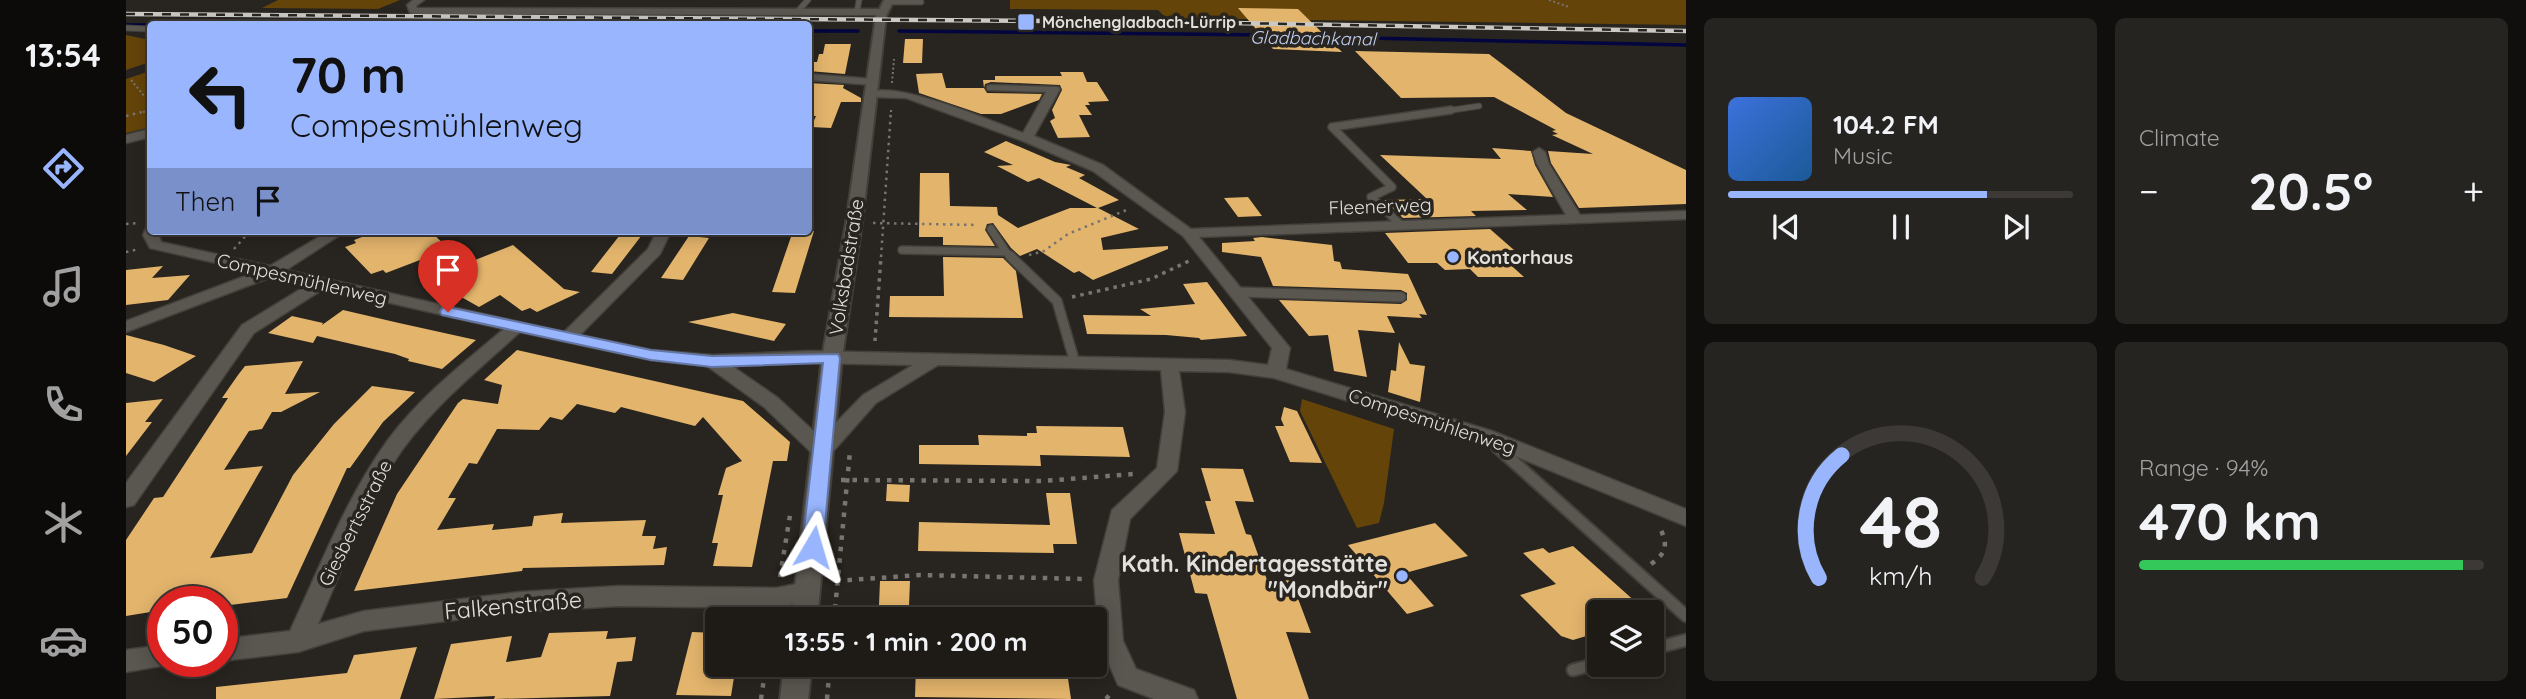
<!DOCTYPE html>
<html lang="en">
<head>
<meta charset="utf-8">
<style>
  body { margin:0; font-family:Quicksand,sans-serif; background:#262420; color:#f1f3f6; height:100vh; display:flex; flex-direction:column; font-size:26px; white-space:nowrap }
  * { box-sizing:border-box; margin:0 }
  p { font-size:23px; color:#a1a1a1 }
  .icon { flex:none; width:38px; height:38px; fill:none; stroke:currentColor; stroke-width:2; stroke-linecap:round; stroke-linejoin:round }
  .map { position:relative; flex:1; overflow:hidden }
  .details { display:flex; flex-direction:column; gap:18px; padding:18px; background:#100f0d; width:840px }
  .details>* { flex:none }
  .guide { position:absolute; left:21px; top:21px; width:665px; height:214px; border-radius:7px; box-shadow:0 4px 18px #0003,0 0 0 2px #3c3936; background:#98b5fd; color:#111; overflow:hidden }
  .buttons { position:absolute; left:1461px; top:600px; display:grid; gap:14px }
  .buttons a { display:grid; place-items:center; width:77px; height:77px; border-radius:7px; background:#1e1b17; box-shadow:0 4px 18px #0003,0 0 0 2px #3c3936; font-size:35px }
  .speed { position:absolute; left:21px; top:586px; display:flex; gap:14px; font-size:35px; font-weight:700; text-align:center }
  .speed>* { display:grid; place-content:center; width:91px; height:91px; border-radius:50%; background:#1e1b17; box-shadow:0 4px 18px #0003,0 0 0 2px #3c3936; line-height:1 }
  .speed .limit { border:10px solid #d22; background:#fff; color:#111 }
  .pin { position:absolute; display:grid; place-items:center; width:60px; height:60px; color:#fff; margin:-72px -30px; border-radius:50% 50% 50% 0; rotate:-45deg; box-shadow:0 0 7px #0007 }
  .pin .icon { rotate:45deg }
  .me { position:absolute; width:77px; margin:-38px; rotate:7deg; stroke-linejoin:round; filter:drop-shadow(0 0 5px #0008) }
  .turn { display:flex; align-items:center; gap:24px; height:147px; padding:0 28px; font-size:32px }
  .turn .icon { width:91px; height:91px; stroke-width:2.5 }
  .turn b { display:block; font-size:49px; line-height:60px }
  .then { display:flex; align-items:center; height:66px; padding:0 28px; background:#0003; gap:14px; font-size:26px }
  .big { font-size:52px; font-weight:700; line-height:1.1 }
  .details .card { flex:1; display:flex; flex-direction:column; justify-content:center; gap:10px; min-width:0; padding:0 24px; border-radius:10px; background:#262420 }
  .details .dial { align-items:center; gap:0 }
  .dial svg { height:182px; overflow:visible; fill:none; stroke:#3c3936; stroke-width:7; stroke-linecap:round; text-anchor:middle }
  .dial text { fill:#f1f3f6; stroke:none }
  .song { display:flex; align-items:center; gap:21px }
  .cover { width:84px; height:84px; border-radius:10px; background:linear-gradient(135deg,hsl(220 70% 55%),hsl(210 70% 35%)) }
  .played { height:7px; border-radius:4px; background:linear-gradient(90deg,#98b5fd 75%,#3c3936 75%) }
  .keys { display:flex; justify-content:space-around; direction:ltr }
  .heat { display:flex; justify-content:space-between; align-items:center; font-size:38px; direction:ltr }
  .charge { height:10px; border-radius:5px; background:linear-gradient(90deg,#34c759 94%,#3c3936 0) }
  .details .tiles { flex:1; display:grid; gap:18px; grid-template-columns:repeat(2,1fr) }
  .trip { position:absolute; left:579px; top:607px; width:402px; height:70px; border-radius:7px; background:#1e1b17; box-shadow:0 4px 18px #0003,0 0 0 2px #3c3936; font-weight:700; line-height:70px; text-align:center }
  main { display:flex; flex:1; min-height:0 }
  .tab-bar { display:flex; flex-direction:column; width:126px; justify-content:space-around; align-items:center; background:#0c0b09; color:#a1a1a1 }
  .tab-bar .icon { width:49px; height:49px }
  .tab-bar .current { color:#98b5fd }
  .tab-bar b { font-size:32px; color:#f1f3f6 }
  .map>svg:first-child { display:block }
  .green { fill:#644409 }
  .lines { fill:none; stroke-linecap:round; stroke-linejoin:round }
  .stream { stroke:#02053e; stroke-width:3.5 }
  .building { fill:#e3b46c }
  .service-far3-casing { stroke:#43403c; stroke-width:7 }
  .service-far2-casing { stroke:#43403c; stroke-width:10 }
  .service-far1-casing { stroke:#43403c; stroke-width:12 }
  .service-casing { stroke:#43403c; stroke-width:15 }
  .minor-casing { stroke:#43403c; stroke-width:3 }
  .secondary-casing { stroke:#43403c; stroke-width:4 }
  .path-far3 { stroke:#787571; stroke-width:2; stroke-dasharray:2 2.5; stroke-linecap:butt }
  .path-far2 { stroke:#787571; stroke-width:2.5; stroke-dasharray:2.5 4.5; stroke-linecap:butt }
  .path-far1 { stroke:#787571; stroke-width:3.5; stroke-dasharray:3.5 5; stroke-linecap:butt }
  .path { stroke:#787571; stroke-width:4.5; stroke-dasharray:4.5 7; stroke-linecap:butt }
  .service-far3 { stroke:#5a5650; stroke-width:5 }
  .service-far2 { stroke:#5a5650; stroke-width:7 }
  .service-far1 { stroke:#5a5650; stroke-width:9 }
  .service { stroke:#5a5650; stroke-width:11 }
  .minor { fill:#5a5650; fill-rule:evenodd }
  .secondary { fill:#5a5650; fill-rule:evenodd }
  .rail-casing { stroke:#cbc9c5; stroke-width:4.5 }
  .rail { stroke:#28241f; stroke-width:2.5; stroke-dasharray:9; stroke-linecap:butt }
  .route { fill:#98b5fd; stroke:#6376a4; stroke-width:2 }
  .poi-dot { fill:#98b5fd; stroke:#28241f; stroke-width:2.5 }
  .labels { text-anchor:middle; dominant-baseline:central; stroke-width:7; stroke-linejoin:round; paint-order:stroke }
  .far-poi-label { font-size:16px; font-weight:bold; fill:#e2e0dc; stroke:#28241f; text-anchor:start }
  .far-water-label { font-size:18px; font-style:italic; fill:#c0d0f4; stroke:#28241f }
  .street-label { font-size:19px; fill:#e2e0dc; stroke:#28241f }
  .poi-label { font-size:19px; font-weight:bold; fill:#e2e0dc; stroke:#28241f; text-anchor:start }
  .near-poi-label { font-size:23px; font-weight:bold; fill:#e2e0dc; stroke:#28241f; text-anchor:end }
  .near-street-label { font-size:23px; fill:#e2e0dc; stroke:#28241f }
</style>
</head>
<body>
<main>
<nav class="tab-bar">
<b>13:54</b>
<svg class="icon current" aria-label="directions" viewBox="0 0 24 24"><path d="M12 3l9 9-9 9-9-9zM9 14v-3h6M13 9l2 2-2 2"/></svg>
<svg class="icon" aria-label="music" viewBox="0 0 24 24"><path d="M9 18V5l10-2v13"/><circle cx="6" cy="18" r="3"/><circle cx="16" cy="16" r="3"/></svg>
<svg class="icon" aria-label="phone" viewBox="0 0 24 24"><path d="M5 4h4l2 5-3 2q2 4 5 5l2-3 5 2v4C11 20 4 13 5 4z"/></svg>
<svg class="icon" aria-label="climate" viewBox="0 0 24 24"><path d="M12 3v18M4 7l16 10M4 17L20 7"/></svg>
<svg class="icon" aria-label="car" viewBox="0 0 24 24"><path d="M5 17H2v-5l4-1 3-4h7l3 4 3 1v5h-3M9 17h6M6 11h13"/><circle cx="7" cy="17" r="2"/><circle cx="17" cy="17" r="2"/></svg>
</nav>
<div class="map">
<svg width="1560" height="699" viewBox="0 0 1560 699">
  <rect width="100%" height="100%" fill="#28241f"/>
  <!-- green -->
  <path class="green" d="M152,0H274L252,9L136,8Z
    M884,0H1560V25L1040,18L1032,10L884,9Z
    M0,35L24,40V62L0,70Z
    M24,71V127L0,133V79Z
    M1176,399L1268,429L1258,503L1253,523L1231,528L1174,411Z"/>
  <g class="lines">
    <!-- stream -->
    <path class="stream" d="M0,25H24
      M682,31H732
      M773,31L1142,35
      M1195,37L1560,45"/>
  </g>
  <!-- building -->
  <path class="building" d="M1112,8L1172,9L1216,52L1147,49Z
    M779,39H797L796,63H777Z
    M699,44H725L719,74L682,71V62H691L693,54H697Z
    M1229,51L1363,54L1440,113L1560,170V204L1453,208L1425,163L1422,151L1467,154L1426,135L1432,134L1426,131L1430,130L1368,97L1275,98Z
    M934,72H957L961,82H971L983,101L962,102L964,105H959L966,115H953L964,137L932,138L924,121L929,118L926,110L936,90L934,85L865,82L859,84L858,88L857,80H869V76H936Z
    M816,73L820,88H858L861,93L916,94L913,100L875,114H855L793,93L790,74Z
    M682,83L718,85L717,88L735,98V102H715L705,128L685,127L690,116H682Z
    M880,141L929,162L945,165L940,167L959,175L953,178L993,200L972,208L1013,229L975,238L977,250L1042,246V249L967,280L953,271L948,273L911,249L894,256L885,248L867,223L861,224L859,230L869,246L817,245V237H793L794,173H823L824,206L871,207L872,215L892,228L944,208H971L913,178L902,182L871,166L887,165L858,152Z
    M1366,148L1405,151L1409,165L1427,197L1382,194L1401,210L1345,211L1350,216L1277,218L1258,200L1301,199L1254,155L1375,159Z
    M1122,197L1136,216L1112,217L1098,198Z
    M1364,229L1388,250L1369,251L1398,277H1352L1344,269L1319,270L1311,263H1282L1259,233Z
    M252,231H304L339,264L387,245L438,289L454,292L411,312L404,308L396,311L374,295L353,307L330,294L294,260L260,273L257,270L245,274L219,247L230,243L228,240Z
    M497,231H519L486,274L465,272Z
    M667,231H688L669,293L646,292Z
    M563,236L583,238L557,280L535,278Z
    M1136,237L1206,245L1208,261L1214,262L1216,269L1282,274L1301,315L1293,314L1296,318L1261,316L1269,333L1232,330L1241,377L1208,371L1202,335L1183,336L1153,300L1275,304L1281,300V293L1275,290L1147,286L1135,257L1096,252V243L1129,241L1127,238Z
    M817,257L877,258L890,271L897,318L763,317L764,296H818Z
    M37,266L26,278L64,275L42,300L0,305V270Z
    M1081,282L1121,336L1075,340L1073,338L1040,335L961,334L957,315L1025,316L1014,309L1069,304L1057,284Z
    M217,310L273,323L350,340L316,369L282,361L283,359L269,354L191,336L187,343L142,333L166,316L197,323L196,325Z
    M607,313L660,324L648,341L562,322Z
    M0,335L38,345L70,356L28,382L0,373Z
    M1273,342L1284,364L1299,366L1294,402L1262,392L1265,370L1270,371Z
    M391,350L617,401L664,442L661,461H647L626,567L587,566L592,543H586L597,495H592L600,468L616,461L577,417L569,426L495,407L489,413L451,404L436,420L424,417L413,430L371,429L351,464L343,463L322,498H330L311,530L368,524L366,530L406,526L408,516L437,513L435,523L520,520L516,536H530L527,549L541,547L538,565L397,568L396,571L228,591L271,494L332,403L337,399L372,404L376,385L358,380Z
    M177,361L159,394L194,392L155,412H146L136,429L123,431L98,470L137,466L84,558L126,553L167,475L208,424L246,386L289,392L257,422L224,468H221L161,598L96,606V602H37V610L0,616V540L28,498L37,497L102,398H96L112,375L119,366Z
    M37,399L19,422H26L0,456V403Z
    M1158,407L1171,411L1196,463L1164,462L1149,426H1158L1155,419Z
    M910,426L997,427L1004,457L914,455L915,466L793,464V445H853L852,435L901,436V433H911Z
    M1075,468L1117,469L1128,502L1109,501L1120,534L1125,535L1141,580H1165L1185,633L1160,632L1183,699H1111L1081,594L1069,593L1053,533L1089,534L1079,501H1085Z
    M761,484L784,485L783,502L760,501Z
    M920,493H944L951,544H927L928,553L792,551L793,522L924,525Z
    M1309,523L1342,556L1279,573L1308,606L1281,614L1222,545Z
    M1447,546L1521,612H1474V632L1447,640L1435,636L1394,595L1430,584L1397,553L1417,548L1423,553Z
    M754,581H784L783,606L753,605Z
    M482,631L480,639L510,637L506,661L491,662L484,696L368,699L369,696L308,699L325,644L386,636L380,662L415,657L423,633Z
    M566,632L592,633V665H610L605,696L550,695Z
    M291,647L274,699H90V687L221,673L228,655Z
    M790,665H940L945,699L789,697Z"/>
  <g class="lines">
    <defs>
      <path id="service-far3" d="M762,2H795
        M671,12L682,0
        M731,12L733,0
        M0,28L24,29
        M1313,112L1353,106"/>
      <path id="service-far2" d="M1274,224L1245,197L1266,187L1206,127L1325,110
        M865,229L880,252
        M776,250L880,252L886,257"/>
      <path id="service-far1" d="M884,256L931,301L949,363
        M1112,292L1275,297
        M1366,442L1373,449"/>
      <path id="service" d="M1371,447L1560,616
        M1526,649L1560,640
        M1447,670L1474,663"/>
      <path id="minor" d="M287,0H298L290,6L291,8L757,9L762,12L757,15L287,14L284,13L281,5Z
        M682,74L747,79L752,82L747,85L682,80Z
        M865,85L932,87L934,89L908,136L977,165L1065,229L1440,215L1411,164L1407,152L1413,148L1419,152L1423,164L1454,215L1560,211V219L1073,237L1164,348L1160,369L1366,431L1560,509V526L1352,441L1148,378L1103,372L1053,371L1059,412L1051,471L1004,519L992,580L997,641L1010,669L1068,690L1072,699H1028L992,685L973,641L968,580L986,510L1031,468L1039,412L1035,370L812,365L750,403L703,456H689L638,407L581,366L525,360L394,332C353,369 309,405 276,450C239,503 218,566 192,624L238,611L394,592L493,586L650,588L681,582L689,585L693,592L689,599L650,608L493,606L394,612L238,631L172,652L96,661V639L164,631C194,567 220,498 262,440C294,397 337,363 378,329L199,288L128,333L8,505L0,507V483L116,325L183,284L148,276L0,332V321L130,272L24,248L17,235L20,228L24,227V231H32L35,242L144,266L203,231H220L160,270L438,332L522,249L531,231H545L534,254L454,335L525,350L586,355L685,351L1103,360L1142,365L1146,348L1057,236L967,171L897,141L780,98L746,97L740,94C764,77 868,122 897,133L920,92L861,90V86ZM685,363L787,365L737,395L695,438L652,398L606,366Z
        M24,129V137L0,143V135Z
        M37,645V662H47L46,664L0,672V650Z"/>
      <path id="secondary" d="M758,0H768L760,16L736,223L716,358L691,620H665L696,358L720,223L750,16Z
        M658,665H686L682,699H654Z"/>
    </defs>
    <!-- service-far3 casing -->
    <use href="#service-far3" class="service-far3-casing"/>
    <!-- service-far2 casing -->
    <use href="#service-far2" class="service-far2-casing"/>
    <!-- service-far1 casing -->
    <use href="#service-far1" class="service-far1-casing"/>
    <!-- service casing -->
    <use href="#service" class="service-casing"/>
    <!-- minor casing -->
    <use href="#minor" class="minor-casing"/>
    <!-- secondary casing -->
    <use href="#secondary" class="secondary-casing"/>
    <!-- path-far3 -->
    <path class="path-far3" d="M1423,0L1443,7
      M5,80L24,103
      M766,83L768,59
      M17,112L24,110
      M765,112V108"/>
    <!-- path-far2 -->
    <path class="path-far2" d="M0,116L24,110
      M747,223L852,225
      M0,224L12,223
      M108,249L124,231
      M0,252L13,249
      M903,255L918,251L942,234L1003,209
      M755,257L765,110"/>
    <!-- path-far1 -->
    <path class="path-far1" d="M946,297L1025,279L1065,260
      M749,341L755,256"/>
    <!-- path -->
    <path class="path" d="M715,480L917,481L1008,474
      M1525,564C1543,551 1541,544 1533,525
      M654,577L665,509
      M710,581L794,575L957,579
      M708,620L724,451
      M635,699L640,665
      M701,699L704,665
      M980,699L987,691"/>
    <!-- service-far3 -->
    <use href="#service-far3" class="service-far3"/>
    <!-- service-far2 -->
    <use href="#service-far2" class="service-far2"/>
    <!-- service-far1 -->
    <use href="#service-far1" class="service-far1"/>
    <!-- service -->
    <use href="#service" class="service"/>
    <!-- minor -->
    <use href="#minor" class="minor"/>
    <!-- secondary -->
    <use href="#secondary" class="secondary"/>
    <defs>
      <path id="rail" d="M0,14L1052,22L1560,31"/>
    </defs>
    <!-- rail casing -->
    <use href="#rail" class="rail-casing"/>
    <!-- rail -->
    <use href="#rail" class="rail"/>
  </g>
  <!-- route -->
  <path class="route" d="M322,307L525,350L586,356L712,354L714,358L697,547L694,553L687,555L679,553L676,547L697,363L586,367L525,360L316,315L314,312L316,308Z"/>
  <!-- markers -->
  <g class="poi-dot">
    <rect x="891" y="13" width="18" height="18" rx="3.5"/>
    <circle cx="1327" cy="257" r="7"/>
    <circle cx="1276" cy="576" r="7"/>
  </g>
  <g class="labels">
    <!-- far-poi labels -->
    <g class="far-poi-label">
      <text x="916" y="22">Mönchengladbach-Lürrip</text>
    </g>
    <!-- far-water labels -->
    <g class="far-water-label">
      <text transform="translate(1187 38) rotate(1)">Gladbachkanal</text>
    </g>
    <!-- street labels -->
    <g class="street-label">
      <text transform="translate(1254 206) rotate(-2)">Fleenerweg</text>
      <text transform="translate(720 267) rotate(-81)">Volksbadstraße</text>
      <text transform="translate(176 279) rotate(13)">Compesmühlenweg</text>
      <text transform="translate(1306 421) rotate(18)">Compesmühlenweg</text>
      <text transform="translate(229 523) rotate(-63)">Giesbertsstraße</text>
    </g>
    <!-- poi labels -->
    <g class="poi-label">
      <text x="1341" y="257">Kontorhaus</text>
    </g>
    <!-- near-poi labels -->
    <g class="near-poi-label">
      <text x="1262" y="563">Kath. Kindertagesstätte<tspan x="1262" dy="26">"Mondbär"</tspan></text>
    </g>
    <!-- near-street labels -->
    <g class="near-street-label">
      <text transform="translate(387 605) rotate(-5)">Falkenstraße</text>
    </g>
  </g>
</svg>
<div class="buttons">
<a><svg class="icon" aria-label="layers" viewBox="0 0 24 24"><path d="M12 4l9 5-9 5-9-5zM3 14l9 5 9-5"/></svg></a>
</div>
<div class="speed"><div class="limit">50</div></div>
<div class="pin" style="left:322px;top:312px;background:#d93025"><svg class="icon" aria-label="arrive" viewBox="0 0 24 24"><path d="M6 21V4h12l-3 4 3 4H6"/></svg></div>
<svg class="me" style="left:687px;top:547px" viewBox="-20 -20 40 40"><path d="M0-17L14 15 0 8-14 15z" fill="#98b5fd" stroke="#fff" stroke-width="4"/></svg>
<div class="trip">13:55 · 1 min · 200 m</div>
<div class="guide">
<div class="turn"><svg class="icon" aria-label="left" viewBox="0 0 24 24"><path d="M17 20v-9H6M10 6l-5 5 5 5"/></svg><div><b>70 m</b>Compesmühlenweg</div></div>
<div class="then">Then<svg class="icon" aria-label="arrive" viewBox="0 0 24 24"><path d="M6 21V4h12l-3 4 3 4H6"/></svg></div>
</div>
</div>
<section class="details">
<div class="tiles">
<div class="card">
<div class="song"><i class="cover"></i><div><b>104.2 FM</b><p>Music</p></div></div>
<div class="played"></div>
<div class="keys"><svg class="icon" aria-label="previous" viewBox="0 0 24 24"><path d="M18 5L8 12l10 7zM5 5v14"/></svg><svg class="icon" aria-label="pause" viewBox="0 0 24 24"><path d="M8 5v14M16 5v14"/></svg><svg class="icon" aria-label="next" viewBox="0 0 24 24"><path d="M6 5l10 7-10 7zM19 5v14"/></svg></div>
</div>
<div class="card"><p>Climate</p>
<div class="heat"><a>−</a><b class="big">20.5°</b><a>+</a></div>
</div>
<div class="card dial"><svg viewBox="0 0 100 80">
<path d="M14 69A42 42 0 1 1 86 69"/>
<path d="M14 69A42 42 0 0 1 24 15" stroke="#98b5fd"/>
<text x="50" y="56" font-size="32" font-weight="700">48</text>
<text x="50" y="72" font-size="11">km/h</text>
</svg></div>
<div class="card"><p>Range · 94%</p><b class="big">470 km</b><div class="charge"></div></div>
</div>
</section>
</main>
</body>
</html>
